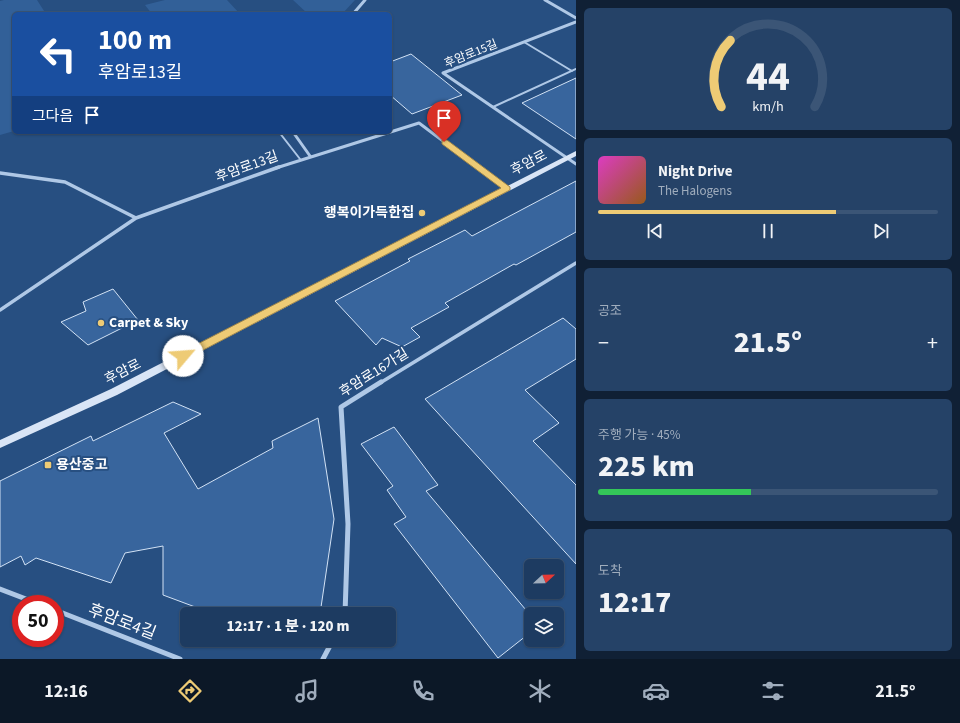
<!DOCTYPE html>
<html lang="ko">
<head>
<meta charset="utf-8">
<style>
  body { margin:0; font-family:"Source Sans 3","Noto Sans KR",sans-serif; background:#254267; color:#f1f3f6; height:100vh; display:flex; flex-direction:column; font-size:15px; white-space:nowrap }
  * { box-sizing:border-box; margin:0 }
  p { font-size:13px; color:#a0adbd }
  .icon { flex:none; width:22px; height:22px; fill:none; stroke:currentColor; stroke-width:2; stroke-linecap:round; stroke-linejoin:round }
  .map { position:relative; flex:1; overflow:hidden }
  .details { display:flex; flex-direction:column; gap:8px; padding:8px; background:#102035; width:384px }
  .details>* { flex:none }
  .top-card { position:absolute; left:12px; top:12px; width:380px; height:122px; border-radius:6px; box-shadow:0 1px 3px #0004,0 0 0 1px #3b5576; background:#1a4fa0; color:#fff; overflow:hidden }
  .needle { width:26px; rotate:68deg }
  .tools { position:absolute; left:524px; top:559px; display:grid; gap:8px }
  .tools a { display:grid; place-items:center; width:40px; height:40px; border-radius:6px; background:#1d3b61; box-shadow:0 1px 3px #0004,0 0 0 1px #3b5576; font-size:20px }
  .speed { position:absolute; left:12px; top:595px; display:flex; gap:8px; font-size:20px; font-weight:700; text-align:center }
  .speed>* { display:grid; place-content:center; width:52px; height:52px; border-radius:50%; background:#1d3b61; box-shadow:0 1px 3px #0004,0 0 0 1px #3b5576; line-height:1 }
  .speed .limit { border:6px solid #d22; background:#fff; color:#111 }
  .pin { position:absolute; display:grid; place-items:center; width:34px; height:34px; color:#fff; margin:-41px -17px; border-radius:50% 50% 50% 0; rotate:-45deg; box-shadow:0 0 4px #0007 }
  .pin .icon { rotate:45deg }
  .me { position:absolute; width:44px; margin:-22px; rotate:63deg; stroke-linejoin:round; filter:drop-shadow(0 0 3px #0008) }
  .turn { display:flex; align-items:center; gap:14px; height:84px; padding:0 20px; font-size:18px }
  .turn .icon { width:52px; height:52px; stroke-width:2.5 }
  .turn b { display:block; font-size:28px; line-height:34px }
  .then { display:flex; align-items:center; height:38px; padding:0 20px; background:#0003; gap:8px; font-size:15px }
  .big { font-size:30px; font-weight:800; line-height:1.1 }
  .details .widget { flex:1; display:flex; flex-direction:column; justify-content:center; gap:6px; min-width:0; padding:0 14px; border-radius:6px; background:#254267 }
  .details .dial { align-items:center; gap:0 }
  .dial svg { height:104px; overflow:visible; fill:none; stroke:#3b5576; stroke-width:7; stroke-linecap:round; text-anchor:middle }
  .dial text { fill:#f1f3f6; stroke:none }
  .song { display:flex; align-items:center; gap:12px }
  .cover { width:48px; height:48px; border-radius:6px; background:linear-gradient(135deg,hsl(310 70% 55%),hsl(30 70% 35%)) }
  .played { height:4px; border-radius:2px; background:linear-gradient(90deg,#eecb75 70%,#3b5576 70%) }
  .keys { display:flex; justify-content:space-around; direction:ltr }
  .heat { display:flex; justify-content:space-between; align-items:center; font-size:22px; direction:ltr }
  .charge { height:6px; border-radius:3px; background:linear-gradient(90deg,#34c759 45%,#3b5576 0) }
  .trip { position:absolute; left:180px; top:607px; width:216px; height:40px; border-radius:6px; background:#1d3b61; box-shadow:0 1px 3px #0004,0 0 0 1px #3b5576; font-weight:800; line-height:40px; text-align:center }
  .dock { display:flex; height:64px; justify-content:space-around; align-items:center; background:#0c1827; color:#a0adbd }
  .dock .icon { width:28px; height:28px }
  .dock .active { color:#eecb75 }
  .dock b { font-size:18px; color:#f1f3f6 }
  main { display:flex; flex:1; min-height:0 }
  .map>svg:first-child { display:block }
  .green { fill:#326098 }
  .building { fill:#38659d; stroke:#d2e2f5 }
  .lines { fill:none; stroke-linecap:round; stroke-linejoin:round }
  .service { stroke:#afc8e6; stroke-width:2 }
  .minor-far2 { stroke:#afc8e6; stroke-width:3 }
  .minor-far1 { stroke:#afc8e6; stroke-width:3.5 }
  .minor { stroke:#afc8e6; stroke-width:5 }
  .secondary { fill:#d9e5f6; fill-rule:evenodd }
  .route { fill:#eecb75; stroke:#9b844c }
  .poi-dot { fill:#eecb75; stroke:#274f81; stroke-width:1.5 }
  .labels { text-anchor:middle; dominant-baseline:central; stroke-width:4; stroke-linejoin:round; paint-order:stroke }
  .far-street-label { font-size:12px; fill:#fff; stroke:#274f81 }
  .street-label { font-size:14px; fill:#fff; stroke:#274f81 }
  .poi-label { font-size:14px; font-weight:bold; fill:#fff; stroke:#274f81; text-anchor:start }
  .near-street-label { font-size:17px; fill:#fff; stroke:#274f81 }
</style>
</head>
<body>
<main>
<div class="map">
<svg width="576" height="659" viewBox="0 0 576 659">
  <rect width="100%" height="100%" fill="#274f81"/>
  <!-- green -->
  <path class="green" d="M4,0H37L46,14H14V131L0,135V1Z
    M165,0H227L240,14H152L145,5Z
    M293,0H355L342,14H308Z"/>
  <!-- building -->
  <path class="building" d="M411,54L462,95L412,114L390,95V62Z
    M576,78V139L522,103Z
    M576,181V232L516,265L514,264L445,303L449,307L411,328L420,337L402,347L382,338L376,345L335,301L410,261L408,259L465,230L472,236Z
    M113,289L138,320L88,345L61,322L86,311L83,302Z
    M563,318L576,329V359L525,390L559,423L533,441L576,485V564L425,399Z
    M173,402L201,414L164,433L198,489L273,448L272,441L318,418L334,519L320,614H214L163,595V546L125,553L111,583L36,558L25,565L21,556L0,567V481L91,436L93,441Z
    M394,427L438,485L426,491L531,616V632L498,658L394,524L406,517L387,490L393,486L361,444Z
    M284,640H316L315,647Z"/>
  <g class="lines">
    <!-- service -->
    <path class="service" d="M524,42L572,71
      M493,107L576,69
      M279,132L300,159"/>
    <!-- minor-far2 -->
    <path class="minor-far2" d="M545,0L576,18
      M353,14L365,0
      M576,22L443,73L576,164
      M293,132L310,156
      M276,168L419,123L479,168"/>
    <!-- minor-far1 -->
    <path class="minor-far1" d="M478,167L507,189
      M0,173L65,182L136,218
      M0,310L136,218L279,167
      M380,383L576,263"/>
    <!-- minor -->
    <path class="minor" d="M0,589L39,604
      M55,610L180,659
      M345,614L348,524L341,407L381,382
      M323,659L333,640"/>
    <!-- secondary -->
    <path class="secondary" d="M576,151V156L117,395L0,448V440L111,389Z"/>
  </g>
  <!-- route -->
  <path class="route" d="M442,140H447L510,187V190L186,359H180V353L501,188L442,144Z"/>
  <!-- markers -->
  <g class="poi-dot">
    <circle cx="422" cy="213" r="4"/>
    <circle cx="101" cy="323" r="4"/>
    <rect x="44" y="461" width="8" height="8" rx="2"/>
  </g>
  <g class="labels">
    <!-- far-street labels -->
    <g class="far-street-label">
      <text transform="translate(471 54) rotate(-22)">후암로15길</text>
    </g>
    <!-- street labels -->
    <g class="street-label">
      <text transform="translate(529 163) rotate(-27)">후암로</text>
      <text transform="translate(247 167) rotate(-20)">후암로13길</text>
      <text transform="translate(123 372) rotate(-27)">후암로</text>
      <text transform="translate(374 373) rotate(-32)">후암로16가길</text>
    </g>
    <!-- poi labels -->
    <g class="poi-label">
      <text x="414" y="213" text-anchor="end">행복이가득한집</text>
      <text x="109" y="323">Carpet &amp; Sky</text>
      <text x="56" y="465">용산중고</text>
    </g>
    <!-- near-street labels -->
    <g class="near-street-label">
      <text transform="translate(122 622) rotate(21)">후암로4길</text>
    </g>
  </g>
</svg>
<div class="tools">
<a><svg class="needle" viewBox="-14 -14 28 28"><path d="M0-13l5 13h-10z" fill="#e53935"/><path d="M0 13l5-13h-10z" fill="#a0adbd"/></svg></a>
<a><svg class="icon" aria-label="layers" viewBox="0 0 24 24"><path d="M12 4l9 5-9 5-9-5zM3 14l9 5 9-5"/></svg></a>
</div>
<div class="speed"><div class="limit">50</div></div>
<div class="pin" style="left:444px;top:142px;background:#d93025"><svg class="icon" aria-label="arrive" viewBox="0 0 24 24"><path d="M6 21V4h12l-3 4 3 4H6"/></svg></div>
<svg class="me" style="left:183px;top:356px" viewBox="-20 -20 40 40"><circle r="19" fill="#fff"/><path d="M0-13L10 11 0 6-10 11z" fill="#eecb75"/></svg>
<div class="trip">12:17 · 1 분 · 120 m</div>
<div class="top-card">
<div class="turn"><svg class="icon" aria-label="left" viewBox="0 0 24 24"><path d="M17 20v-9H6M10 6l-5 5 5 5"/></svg><div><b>100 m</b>후암로13길</div></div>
<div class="then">그다음<svg class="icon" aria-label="arrive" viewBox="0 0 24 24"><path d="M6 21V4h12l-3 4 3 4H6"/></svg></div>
</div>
</div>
<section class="details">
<div class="widget dial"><svg viewBox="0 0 100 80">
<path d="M14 69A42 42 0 1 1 86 69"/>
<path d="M14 69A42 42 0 0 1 21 18" stroke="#eecb75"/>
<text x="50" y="56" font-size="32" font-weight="700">44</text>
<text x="50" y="72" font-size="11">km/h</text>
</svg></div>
<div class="widget">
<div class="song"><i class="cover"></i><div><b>Night Drive</b><p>The Halogens</p></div></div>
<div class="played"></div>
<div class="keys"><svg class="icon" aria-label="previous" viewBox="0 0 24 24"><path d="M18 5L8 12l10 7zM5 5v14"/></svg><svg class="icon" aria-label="pause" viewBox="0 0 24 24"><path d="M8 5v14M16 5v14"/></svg><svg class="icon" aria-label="next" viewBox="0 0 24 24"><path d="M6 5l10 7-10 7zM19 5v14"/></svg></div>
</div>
<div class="widget"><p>공조</p>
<div class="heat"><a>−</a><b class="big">21.5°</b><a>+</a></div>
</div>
<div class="widget"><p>주행 가능 · 45%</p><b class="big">225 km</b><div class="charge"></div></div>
<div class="widget"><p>도착</p><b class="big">12:17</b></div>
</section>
</main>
<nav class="dock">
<b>12:16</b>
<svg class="icon active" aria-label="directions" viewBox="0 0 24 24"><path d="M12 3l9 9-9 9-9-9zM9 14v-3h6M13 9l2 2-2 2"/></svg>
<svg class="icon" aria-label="music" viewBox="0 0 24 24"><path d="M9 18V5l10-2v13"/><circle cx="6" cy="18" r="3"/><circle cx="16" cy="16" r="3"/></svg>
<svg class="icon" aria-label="phone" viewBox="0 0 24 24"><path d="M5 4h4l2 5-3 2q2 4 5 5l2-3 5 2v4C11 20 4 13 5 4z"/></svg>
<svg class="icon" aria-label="climate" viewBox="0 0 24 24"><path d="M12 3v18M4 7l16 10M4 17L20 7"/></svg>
<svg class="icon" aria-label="car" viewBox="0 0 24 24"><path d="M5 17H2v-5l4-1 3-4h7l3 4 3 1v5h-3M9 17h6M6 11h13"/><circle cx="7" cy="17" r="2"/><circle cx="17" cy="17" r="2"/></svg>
<svg class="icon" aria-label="filters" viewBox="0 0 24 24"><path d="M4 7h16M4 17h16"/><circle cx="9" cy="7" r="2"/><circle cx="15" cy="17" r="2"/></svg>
<b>21.5°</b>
</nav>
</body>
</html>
